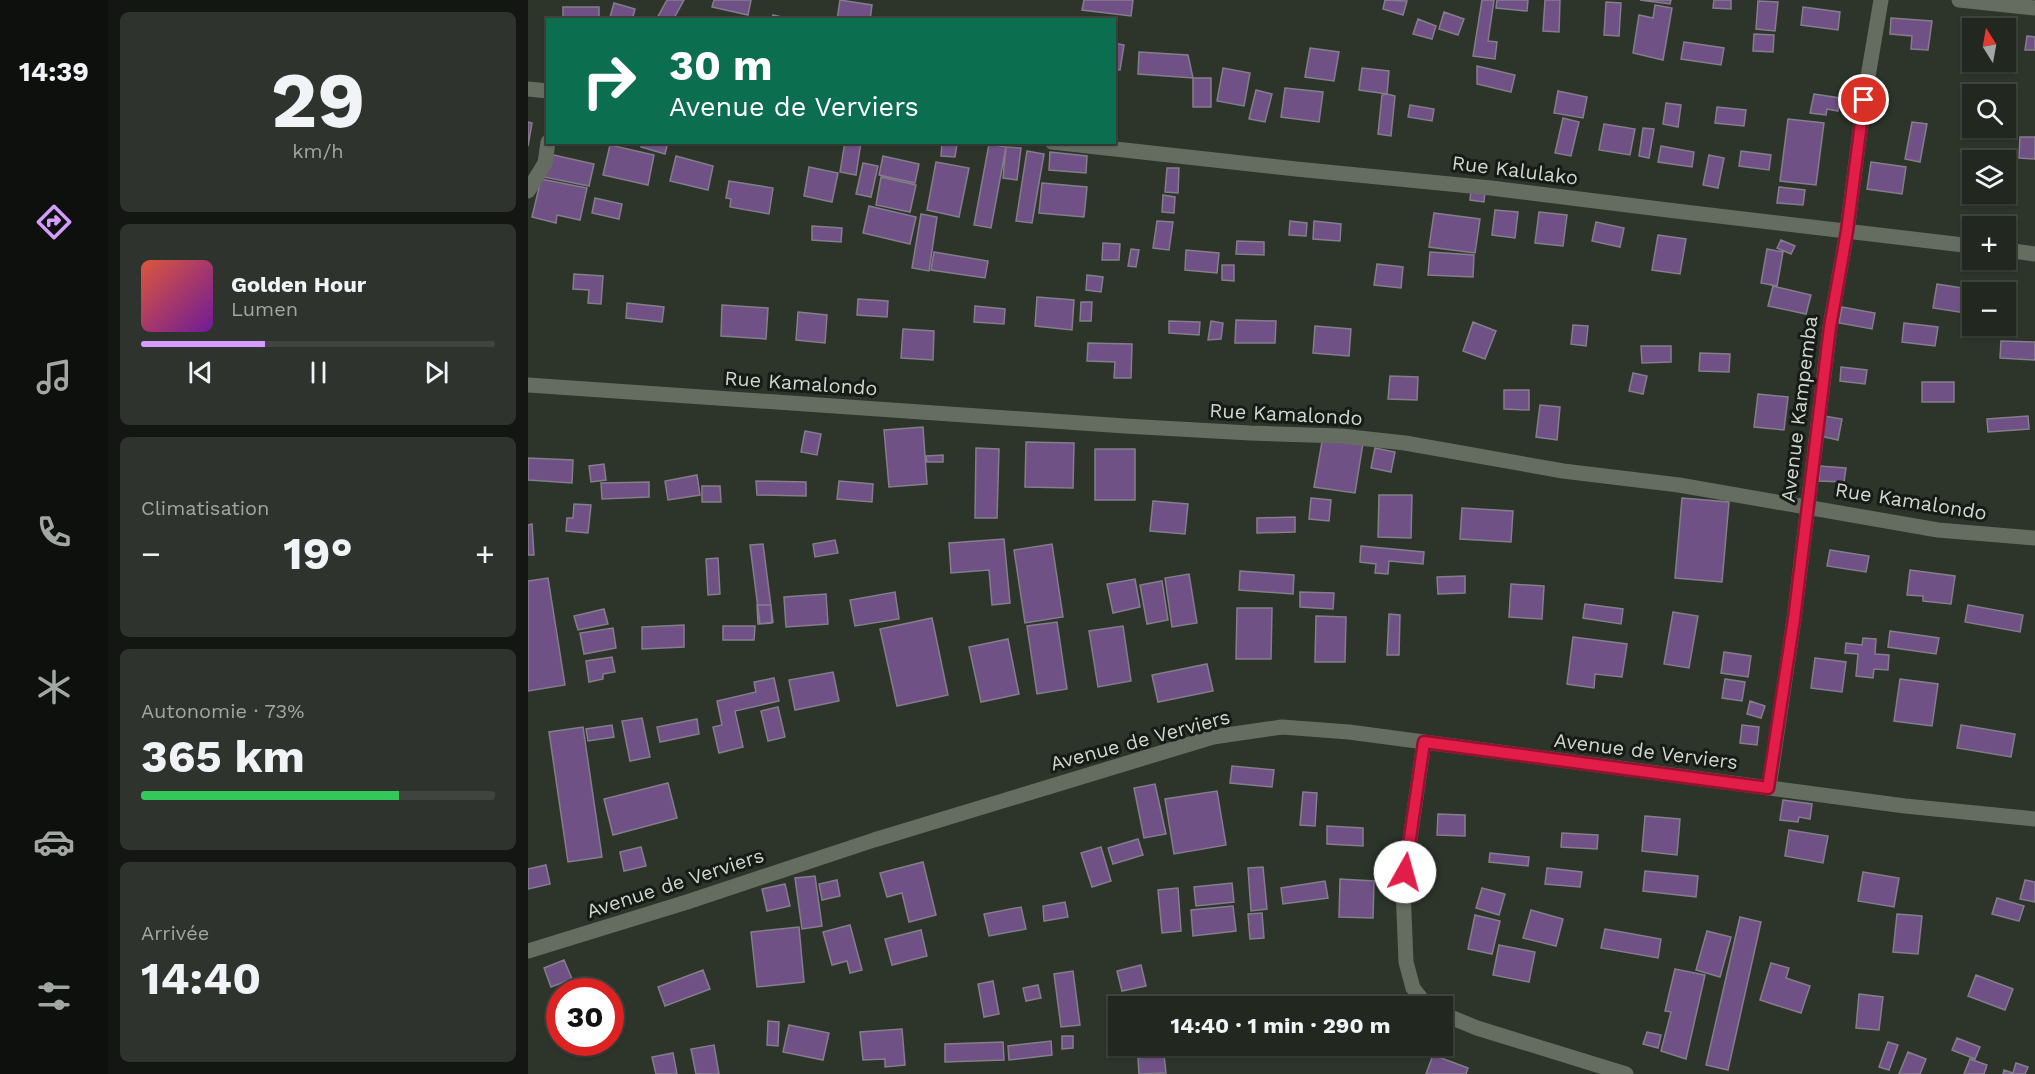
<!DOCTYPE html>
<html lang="fr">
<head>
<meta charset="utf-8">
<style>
  body { margin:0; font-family:"Work Sans",sans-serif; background:#2e342d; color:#f1f3f6; height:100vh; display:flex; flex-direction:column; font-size:22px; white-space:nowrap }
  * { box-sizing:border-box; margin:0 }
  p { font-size:20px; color:#a2a6a5 }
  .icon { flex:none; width:33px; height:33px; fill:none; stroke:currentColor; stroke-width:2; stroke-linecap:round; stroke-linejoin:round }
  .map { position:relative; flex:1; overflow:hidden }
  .drawer { display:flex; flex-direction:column; gap:12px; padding:12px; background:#131612; width:420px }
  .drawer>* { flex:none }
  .top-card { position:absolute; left:18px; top:18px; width:570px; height:126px; border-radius:0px; box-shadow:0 2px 4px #0004,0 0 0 2px #3f443e; background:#0b6e4f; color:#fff; overflow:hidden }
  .needle { width:39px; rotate:349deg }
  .fabs { position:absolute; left:1434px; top:18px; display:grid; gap:12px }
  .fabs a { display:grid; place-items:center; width:54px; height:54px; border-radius:0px; background:#222820; box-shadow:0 2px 4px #0004,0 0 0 2px #3f443e; font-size:30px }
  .speed { position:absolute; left:18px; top:978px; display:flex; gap:12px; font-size:30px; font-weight:700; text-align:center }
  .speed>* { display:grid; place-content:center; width:78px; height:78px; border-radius:50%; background:#222820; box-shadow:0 2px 4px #0004,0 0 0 2px #3f443e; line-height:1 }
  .speed .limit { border:9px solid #d22; background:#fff; color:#111 }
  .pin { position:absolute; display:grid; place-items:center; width:51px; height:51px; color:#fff; margin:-26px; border:3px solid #fff; border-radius:50%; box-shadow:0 2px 6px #0007 }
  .me { position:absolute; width:66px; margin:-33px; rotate:7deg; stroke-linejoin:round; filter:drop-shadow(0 0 4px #0008) }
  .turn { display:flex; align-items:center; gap:21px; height:126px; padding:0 24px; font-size:27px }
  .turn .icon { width:78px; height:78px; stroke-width:2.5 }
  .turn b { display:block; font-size:42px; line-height:51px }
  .big { font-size:45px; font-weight:700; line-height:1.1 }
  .drawer .widget { flex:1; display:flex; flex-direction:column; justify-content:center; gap:9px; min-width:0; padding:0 21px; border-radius:9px; background:#2e342d }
  .drawer .dial { align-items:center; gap:0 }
  .dial b { font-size:78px; line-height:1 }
  .song { display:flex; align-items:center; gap:18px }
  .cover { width:72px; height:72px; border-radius:9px; background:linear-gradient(135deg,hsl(10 70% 55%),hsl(280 70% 35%)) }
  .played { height:6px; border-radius:3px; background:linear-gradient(90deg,#d49cfc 35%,#3f443e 35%) }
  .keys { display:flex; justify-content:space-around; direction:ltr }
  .heat { display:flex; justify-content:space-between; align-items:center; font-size:33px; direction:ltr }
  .charge { height:9px; border-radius:4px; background:linear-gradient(90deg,#34c759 73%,#3f443e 0) }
  .trip { position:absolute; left:580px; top:996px; width:345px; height:60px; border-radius:0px; background:#222820; box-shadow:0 2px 4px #0004,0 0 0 2px #3f443e; font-weight:700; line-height:60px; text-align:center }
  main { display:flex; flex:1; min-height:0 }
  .tab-bar { display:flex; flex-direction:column; width:108px; justify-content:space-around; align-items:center; background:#0e100d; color:#a2a6a5 }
  .tab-bar .icon { width:42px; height:42px }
  .tab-bar .current { color:#d49cfc }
  .tab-bar b { font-size:27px; color:#f1f3f6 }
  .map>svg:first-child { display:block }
  .building { fill:#705186; stroke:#847d8b; stroke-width:1.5 }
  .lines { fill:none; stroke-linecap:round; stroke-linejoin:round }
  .street { stroke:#646d60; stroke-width:15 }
  .route-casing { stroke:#92132f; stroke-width:15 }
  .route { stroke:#e11d48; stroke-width:10 }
  .labels { text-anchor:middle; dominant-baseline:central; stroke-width:6; stroke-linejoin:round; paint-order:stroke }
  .street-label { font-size:20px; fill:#d1d6cf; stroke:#171b16 }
</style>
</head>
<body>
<main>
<nav class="tab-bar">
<b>14:39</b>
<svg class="icon current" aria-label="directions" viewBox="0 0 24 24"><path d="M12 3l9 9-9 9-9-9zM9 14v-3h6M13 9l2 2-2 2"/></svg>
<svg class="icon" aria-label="music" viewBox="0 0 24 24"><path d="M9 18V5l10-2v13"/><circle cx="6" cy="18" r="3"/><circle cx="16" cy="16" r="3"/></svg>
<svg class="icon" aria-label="phone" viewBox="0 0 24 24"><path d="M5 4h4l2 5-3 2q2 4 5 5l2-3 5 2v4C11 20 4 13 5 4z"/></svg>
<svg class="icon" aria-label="climate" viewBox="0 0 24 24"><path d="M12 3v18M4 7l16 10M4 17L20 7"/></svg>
<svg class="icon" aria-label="car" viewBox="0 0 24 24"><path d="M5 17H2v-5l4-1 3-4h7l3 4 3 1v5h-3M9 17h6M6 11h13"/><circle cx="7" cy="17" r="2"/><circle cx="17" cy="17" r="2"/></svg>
<svg class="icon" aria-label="filters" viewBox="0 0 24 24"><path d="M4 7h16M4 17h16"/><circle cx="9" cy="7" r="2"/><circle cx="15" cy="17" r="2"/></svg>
</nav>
<section class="drawer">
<div class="widget dial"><b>29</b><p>km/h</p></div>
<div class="widget">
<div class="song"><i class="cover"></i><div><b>Golden Hour</b><p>Lumen</p></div></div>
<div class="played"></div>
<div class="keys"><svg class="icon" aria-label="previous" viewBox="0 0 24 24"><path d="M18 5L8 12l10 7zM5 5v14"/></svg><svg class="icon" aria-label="pause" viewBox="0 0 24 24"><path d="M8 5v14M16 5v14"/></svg><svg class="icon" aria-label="next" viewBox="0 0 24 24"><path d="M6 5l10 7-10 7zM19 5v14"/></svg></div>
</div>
<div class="widget"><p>Climatisation</p>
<div class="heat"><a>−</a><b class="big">19°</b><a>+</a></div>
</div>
<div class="widget"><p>Autonomie · 73%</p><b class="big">365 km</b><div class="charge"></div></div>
<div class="widget"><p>Arrivée</p><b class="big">14:40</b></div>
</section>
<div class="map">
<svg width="1507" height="1074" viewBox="0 0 1507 1074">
  <rect width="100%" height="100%" fill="#2d352a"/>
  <!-- building -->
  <path class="building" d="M139,0H156L145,20H128Z
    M186,0H223L220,15L184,7Z
    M312,0L344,5L342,20H309Z
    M556,0H605L603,16L554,10Z
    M857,0L879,1L875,15L855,9Z
    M954,0H966L960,41L969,42L967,59L945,56Z
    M969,0H1000L999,11L968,8Z
    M1017,0H1032L1031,32L1015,31Z
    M1112,0H1143L1142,4Z
    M1186,0H1203V9L1185,8Z
    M1230,1L1250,2L1247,31L1228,29Z
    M1078,2L1093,3L1091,36L1076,35Z
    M86,3L107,9L104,20L82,17Z
    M1127,5L1144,8L1135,60L1105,53L1111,15L1125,18Z
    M35,7H71V19H35Z
    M1275,7L1312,12L1310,30L1273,25Z
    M916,12L936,19L930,35L911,29Z
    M245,15L267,20H244Z
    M1363,18L1404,21L1400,50L1383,49L1384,36L1362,34Z
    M890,19L908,26L904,39L885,34Z
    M1226,34L1246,35L1245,52L1225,51Z
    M1499,36L1507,37V50H1497Z
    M1156,42L1196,48L1193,65L1153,59Z
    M1441,42H1444V58L1440,57Z
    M586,43L596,45L592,70L586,69Z
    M782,48L811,52L806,81L777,77Z
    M611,52L660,55L665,78L610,74Z
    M949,66L987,75L983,92L949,84Z
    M695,68L722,73L716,106L689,101Z
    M834,68L861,71L859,94L831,90Z
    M665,78H683V107H665Z
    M757,88L795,92L791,122L753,117Z
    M728,90L744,94L737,122L721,119Z
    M1030,91L1059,97L1055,118L1026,113Z
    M859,94L867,96L863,136L850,134L854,95Z
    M1286,94L1312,98L1310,111L1299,109L1298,115L1282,113Z
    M1138,103L1153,105L1150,127L1135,124Z
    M882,105L906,109L904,121L880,117Z
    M1189,107L1218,110L1216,126L1187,123Z
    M1035,118L1051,122L1043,156L1027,153Z
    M1260,119L1296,123L1288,185L1252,181Z
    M0,122L4,123L0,146Z
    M1384,122L1399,124L1392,162L1377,159Z
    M1076,124L1107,129L1102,155L1071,150Z
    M1115,128L1126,129L1121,158L1111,156Z
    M1492,137H1507V159L1491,158Z
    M114,142H140L137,154L113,147Z
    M317,142H333L328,175L312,172Z
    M414,142L429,144L427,157L413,156Z
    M461,144L478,147L463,228L446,225Z
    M82,145L126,155L120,185L75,175Z
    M1133,146L1166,152L1164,167L1130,162Z
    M478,147L493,148L489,180L475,178Z
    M1453,150L1467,153L1465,160H1451Z
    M499,151L516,154L504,223L488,221Z
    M1213,151L1243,155L1241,170L1211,166Z
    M522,152L559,156L558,173L521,170Z
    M21,154L66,164L61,186L16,177Z
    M1181,155L1196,158L1190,188L1175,185Z
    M148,156L185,166L180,190L142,181Z
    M355,156L391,164L387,183L351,175Z
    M408,162L441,168L431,217L399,210Z
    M1343,162L1378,167L1374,194L1339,189Z
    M335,163L350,166L343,197L328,194Z
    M281,167L310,173L304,202L276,196Z
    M639,168H651L650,193L637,192Z
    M353,177L388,185L382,212L348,205Z
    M13,179L59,188L52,220L29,215L28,223L4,217Z
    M1478,180H1488V196H1474V194H1478Z
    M201,181L245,188L241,214L202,207L203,199L198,198Z
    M514,183L559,187L556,217L511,213Z
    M1251,187L1277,190L1275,205L1249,203Z
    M943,190L957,191L956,202L942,200Z
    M635,195L647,197L646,213L634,212Z
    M67,198L94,204L91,219L64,213Z
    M341,206L388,217L382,244L335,233Z
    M967,210L990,212L987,238L964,235Z
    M1011,212L1039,215L1035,246L1007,243Z
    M906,213L952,219L947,253L901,247Z
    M393,214L409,217L401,271L384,268Z
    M629,221L645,222L641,250L625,248Z
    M762,221L779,223L778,236L761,235Z
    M786,221L813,224L812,241L785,239Z
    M1068,222L1096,228L1092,247L1064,241Z
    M284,226L314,228L313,242L284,240Z
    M1130,235L1158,239L1152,274L1124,270Z
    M1253,240L1267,246L1263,254L1249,248Z
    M709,241L736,242V255L708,254Z
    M575,243L592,244L591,260H574Z
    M603,249L611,250L608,267L600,266Z
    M1239,249L1255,252L1249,286L1233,283Z
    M658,250L691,253L689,273L657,270Z
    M406,252L460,261L457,278L403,270Z
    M902,252L946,255L945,277L900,275Z
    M849,264L875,267L873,288L846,285Z
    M694,265H706V281L694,280Z
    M46,274L75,276L73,304L60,303L61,290L45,289Z
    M559,275L575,277L573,292L558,290Z
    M1409,284L1441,289L1437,313L1405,308Z
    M1245,286L1283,295L1278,314L1240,306Z
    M509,297L546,300L544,330L507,326Z
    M330,299L360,301L359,317L329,315Z
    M553,302H564L563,321H552Z
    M99,303L136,307L134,322L98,318Z
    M194,305L240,308L238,339L193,336Z
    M447,306L477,309L476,324L446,322Z
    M1314,307L1347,313L1344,329L1311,323Z
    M270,312L299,315L297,343L268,340Z
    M708,320L748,321L747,343H707Z
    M641,321L672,322L671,335L641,333Z
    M683,321L695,323L693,339L680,340Z
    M945,322L968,331L957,359L935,351Z
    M1376,323L1410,327L1407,346L1374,342Z
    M1045,325L1060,326L1058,346L1043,344Z
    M787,326L823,329L821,356L785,353Z
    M375,329L406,331L405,360L373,358Z
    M1473,341L1507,342V360L1472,358Z
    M560,343L604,344L603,378H586L587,362L559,361Z
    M1113,346H1143V362L1114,363Z
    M1172,353L1202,354L1201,372L1171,371Z
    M1313,367L1339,370L1337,384L1312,381Z
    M1105,373L1119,376L1115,394L1101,391Z
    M862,376L890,377L889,400L860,399Z
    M1394,382H1426V402H1394Z
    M976,390H1001V410L976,409Z
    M1230,394L1260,397L1256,430L1226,427Z
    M1012,405L1032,407L1029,440L1008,437Z
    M1296,416L1314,419L1310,440L1292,436Z
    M1500,416L1501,429L1460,432L1459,419Z
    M395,427L399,484L361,487L356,430Z
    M277,431L293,434L289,455L273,452Z
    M795,436L835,443L827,493L786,487Z
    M498,442L546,443L545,488L497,487Z
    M448,448L471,449L469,518H447Z
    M847,448L867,452L863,472L843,468Z
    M567,449H607V500H567Z
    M415,455V462H399L398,456Z
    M0,458L45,460L44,483L0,480Z
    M76,464L78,480L63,482L61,466Z
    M1292,466L1318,468L1316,482L1291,481Z
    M169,475L172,495L140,500L137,481Z
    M228,481L278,482V496L229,495Z
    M311,481L345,484L344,502L309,499Z
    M121,482V497L74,499L73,483Z
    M174,486H192L193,502H174Z
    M851,495H884L883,538L850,537Z
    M783,498L803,500L801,521L781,519Z
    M1154,498L1201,502L1194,582L1147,578Z
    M625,501L660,504L657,534L622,531Z
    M46,504L63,505L60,533L38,531L39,518H45Z
    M934,508L985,511L983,542L932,539Z
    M767,517V532L729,533V518Z
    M4,524L6,555H0V525Z
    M476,539L482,603L464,605L461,570L423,573L421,543Z
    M307,540L310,553L287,557L285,544Z
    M235,544L245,622L232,624L222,545Z
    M524,544L535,617L497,623L486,550Z
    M833,546L896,552L895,564L861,561L860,574L847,573L848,564L832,562Z
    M1302,550L1341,556L1338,572L1299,566Z
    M190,558L192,594L180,595L178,559Z
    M1382,570L1427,576L1423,604L1395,601V596L1379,595Z
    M712,571L766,575L765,594L711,590Z
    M661,574L669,623L644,627L637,578Z
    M937,576V593L910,594L909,577Z
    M20,578L37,685L0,691V581Z
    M607,579L612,607L585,613L579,584Z
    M634,581L640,620L619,624L612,585Z
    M983,584L1016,586L1014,619L981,617Z
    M367,592L371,619L327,626L322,600Z
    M772,592L806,593L805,609L772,607Z
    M298,594L300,624L258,627L256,597Z
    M1057,604L1095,609L1093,624L1055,618Z
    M229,605H243L244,623L230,624Z
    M1440,605L1495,615L1492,632L1437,622Z
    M709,608H744L743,659H708Z
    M76,609L80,624L50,630L46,616Z
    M1145,612L1170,616L1161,668L1136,664Z
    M861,614L872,615L871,655H859Z
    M788,616L818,617L817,662H787Z
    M404,618L420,695L369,706L352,629Z
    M529,622L539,689L509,694L499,626Z
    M156,625V647L114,649V627Z
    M195,626H227L226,640H195Z
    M595,626L603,681L570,687L561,631Z
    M85,628L88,648L56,654L52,633Z
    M1362,631L1411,638L1408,654L1360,647Z
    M1045,637L1099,644L1094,677L1067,674L1066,688L1039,684Z
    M1335,638L1348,639L1347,654L1361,655L1360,670L1346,669L1345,678L1328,676L1330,654L1317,653L1318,643L1334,645Z
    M480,639L491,694L453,702L441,647Z
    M1196,652L1223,656L1220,677L1193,673Z
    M84,657L87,672L75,674V679L61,682L58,661Z
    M1287,658L1318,662L1314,692L1283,688Z
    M679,664L685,691L630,702L624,675Z
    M305,672L311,701L267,710L261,680Z
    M246,678L251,701L207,711L215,747L191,753L185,727L194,725L189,701L228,692L226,682Z
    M1197,679L1217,682L1214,701L1194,698Z
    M1372,679L1410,684L1404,726L1366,721Z
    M1222,701L1237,706L1233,718L1219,714Z
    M250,707L257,737L240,741L233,711Z
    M114,718L122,757L102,761L94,721Z
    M169,719L171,734L132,742L129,727Z
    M84,725L86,737L60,741L58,729Z
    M1214,725L1231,727L1229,745L1212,743Z
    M1433,725L1487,734L1483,757L1429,748Z
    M55,727L74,857L40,862L21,732Z
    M704,766L746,770L744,787L702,783Z
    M140,783L149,818L85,835L76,799Z
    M627,784L638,834L616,838L606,788Z
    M689,791L698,845L646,854L637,799Z
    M775,792L789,793L787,826L772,825Z
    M1255,800L1284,804L1282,819L1271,817L1270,822L1252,820Z
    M910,814L937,815V836L909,835Z
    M1117,816L1152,819L1149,855L1114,851Z
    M799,826L835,828V846L799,844Z
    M1261,830L1300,836L1295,863L1257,856Z
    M1034,833L1070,835L1069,849L1033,847Z
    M610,839L615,855L585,864L580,848Z
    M113,847L118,866L96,871L92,852Z
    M573,847L583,881L564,887L553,853Z
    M962,853L1001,857L1000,866L961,862Z
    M395,862L408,915L381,922L374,893L359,897L352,873Z
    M18,865L22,884L0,889V869Z
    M735,867L739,909L723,911L720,868Z
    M1019,868L1054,872L1052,887L1017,884Z
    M1117,871L1170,876L1168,897L1115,891Z
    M1335,872L1371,878L1366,907L1330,901Z
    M287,876L294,926L274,929L267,878Z
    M812,879L846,881L845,918L811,917Z
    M309,880L312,896L294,900L291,884Z
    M1497,880L1507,882V902L1492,899Z
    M797,881L800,898L755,904L753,888Z
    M704,883L706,902L668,906L666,887Z
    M257,884L262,906L239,911L234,889Z
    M650,888L653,931L634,933L630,890Z
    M954,888L977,894L971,915L948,908Z
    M1469,898L1496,906L1491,921L1464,914Z
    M537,902L540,917L516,921L515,906Z
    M705,906L708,931L665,936L663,910Z
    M493,907L498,929L461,936L456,914Z
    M1003,910L1035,919L1028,946L995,938Z
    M734,913L736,938L722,939L720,914Z
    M1369,914L1394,916L1390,954L1365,952Z
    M947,915L972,921L964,954L940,949Z
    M1212,917L1233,922L1200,1070L1178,1065Z
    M322,925L334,970L322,973L319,961L304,965L295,932Z
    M271,927L276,982L229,987L223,932Z
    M1077,929L1133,939L1130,958L1073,948Z
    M393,930L399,956L364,965L357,939Z
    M1179,931L1203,937L1192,977L1168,970Z
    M971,945L1007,952L1001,982L965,975Z
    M36,960L44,979L23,987L16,968Z
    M1243,963L1261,968L1258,978L1282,986L1273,1013L1232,1000Z
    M613,965L618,986L594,991L589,971Z
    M1147,969L1177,975L1158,1059L1133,1051L1143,1012L1137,1011Z
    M175,970L182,989L137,1006L130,987Z
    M545,971L552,1025L533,1027L526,974Z
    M1448,975L1485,989L1477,1010L1440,996Z
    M465,981L471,1014L456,1017L450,984Z
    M510,985L513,998L498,1001L495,988Z
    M1331,994L1355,997L1351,1030L1328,1028Z
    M240,1021L251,1022L250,1046L239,1045Z
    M261,1025L301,1033L295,1060L255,1052Z
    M374,1029L377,1065L357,1067V1059L335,1060L332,1032Z
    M1119,1032L1133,1035L1130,1048L1115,1044Z
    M534,1036H545V1048L534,1049Z
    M1429,1038L1452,1047L1447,1059L1424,1050Z
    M523,1041L524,1055L481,1060L480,1046Z
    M475,1042L476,1060L417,1062V1044Z
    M1360,1042L1370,1045L1361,1070L1351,1067Z
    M186,1045L191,1074H168L163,1049Z
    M1380,1052L1398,1059L1392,1074H1371Z
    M145,1053L149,1074H128L124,1057Z
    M636,1055L638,1073L611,1074L610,1058Z
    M905,1055L940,1068L938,1074H898Z
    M1442,1059L1459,1065L1456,1074H1436Z
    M1488,1063L1500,1067L1497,1074H1475L1476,1070L1485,1073Z"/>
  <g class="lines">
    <!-- street -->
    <path class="street" d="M1431,0L1507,8
      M0,89L20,91
      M524,142L768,169L963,188L1148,211L1444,246
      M0,191L17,163L20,142
      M1478,250L1507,254
      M0,385L597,426L722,433L813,436L877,443L1035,471L1151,485L1410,530L1507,538
      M896,742L875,888L878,962L885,988L899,1006
      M1241,787L1266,619L1302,327L1319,231L1336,100L1353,0
      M0,951L159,902L346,840L685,737L754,727L821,732L1377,806L1507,819
      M915,1014L949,1028L1098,1074"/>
  </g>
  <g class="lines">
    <defs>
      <path id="route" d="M877,872L896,742L1240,788L1266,619L1302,327L1319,231L1336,100"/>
    </defs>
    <!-- route casing -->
    <use href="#route" class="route-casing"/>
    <!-- route -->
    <use href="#route" class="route"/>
  </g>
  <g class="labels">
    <!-- street labels -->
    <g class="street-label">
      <text transform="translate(987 170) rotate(7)">Rue Kalulako</text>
      <text transform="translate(273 383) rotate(4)">Rue Kamalondo</text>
      <text transform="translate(1271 409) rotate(-83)">Avenue Kampemba</text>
      <text transform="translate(758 414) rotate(3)">Rue Kamalondo</text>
      <text transform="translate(1383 501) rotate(9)">Rue Kamalondo</text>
      <text transform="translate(612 740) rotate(-15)">Avenue de Verviers</text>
      <text transform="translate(1118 751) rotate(7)">Avenue de Verviers</text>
      <text transform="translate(147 883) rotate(-18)">Avenue de Verviers</text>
    </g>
  </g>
</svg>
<div class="fabs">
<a><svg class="needle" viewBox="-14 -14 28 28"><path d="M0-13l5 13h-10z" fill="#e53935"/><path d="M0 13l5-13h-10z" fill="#a2a6a5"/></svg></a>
<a><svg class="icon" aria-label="search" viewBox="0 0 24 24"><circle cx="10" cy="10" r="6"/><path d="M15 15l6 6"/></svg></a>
<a><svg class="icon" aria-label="layers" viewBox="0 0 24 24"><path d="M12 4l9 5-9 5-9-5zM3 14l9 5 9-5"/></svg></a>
<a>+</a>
<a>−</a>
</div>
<div class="speed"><div class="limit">30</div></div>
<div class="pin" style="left:1336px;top:100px;background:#d93025"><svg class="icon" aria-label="arrive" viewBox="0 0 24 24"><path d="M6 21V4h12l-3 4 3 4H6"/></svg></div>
<svg class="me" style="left:877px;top:872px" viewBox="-20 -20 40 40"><circle r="19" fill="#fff"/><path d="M0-13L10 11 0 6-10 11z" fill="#e11d48"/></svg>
<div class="trip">14:40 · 1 min · 290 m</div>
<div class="top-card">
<div class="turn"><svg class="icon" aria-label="right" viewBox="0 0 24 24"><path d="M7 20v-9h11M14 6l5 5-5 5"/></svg><div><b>30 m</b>Avenue de Verviers</div></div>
</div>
</div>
</main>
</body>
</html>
